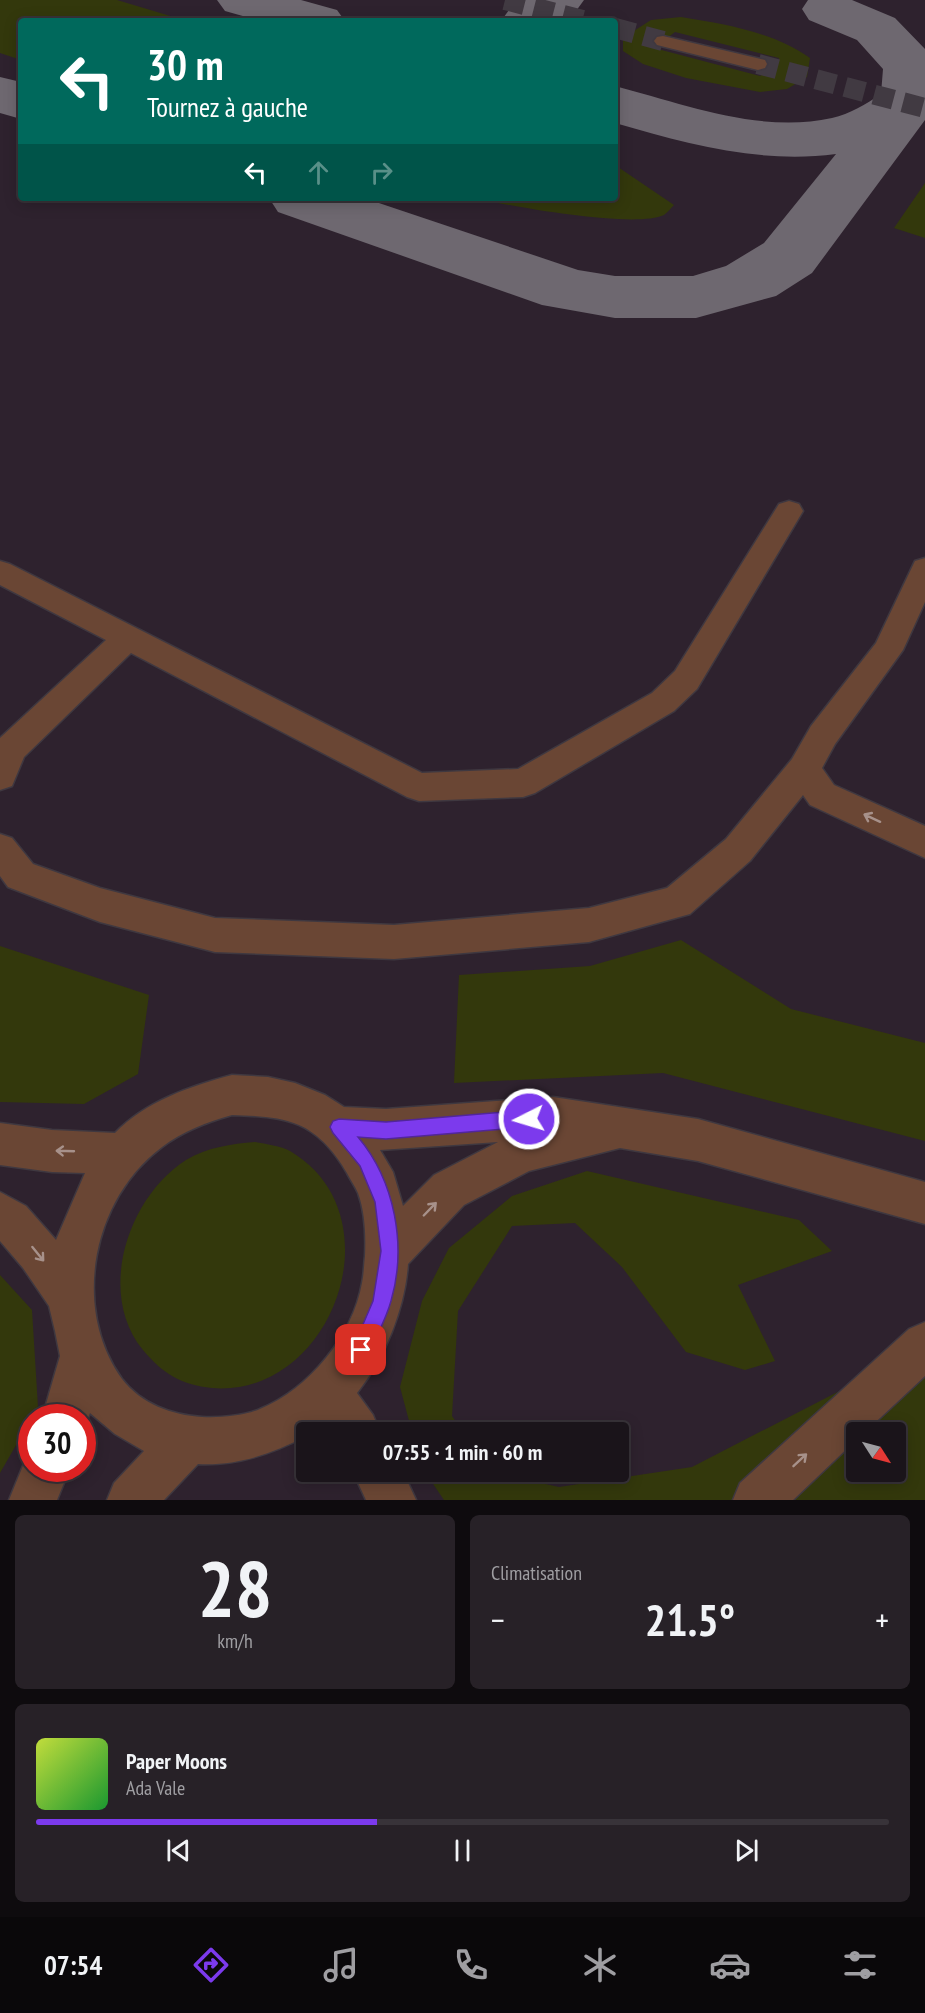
<!DOCTYPE html>
<html lang="fr">
<head>
<meta charset="utf-8">
<style>
  body { margin:0; font-family:"PT Sans Narrow",sans-serif; background:#272127; color:#f1f3f6; height:100vh; display:flex; flex-direction:column; font-size:22px; white-space:nowrap }
  * { box-sizing:border-box; margin:0 }
  p { font-size:20px; color:#9f9ea2 }
  .icon { flex:none; width:33px; height:33px; fill:none; stroke:currentColor; stroke-width:2; stroke-linecap:round; stroke-linejoin:round }
  .map { position:relative; height:1500px; overflow:hidden }
  .panel { display:flex; flex-direction:column; gap:15px; padding:15px; background:#0e0b0e; flex:1 }
  .panel>* { flex:none }
  .top-card { position:absolute; left:18px; top:18px; width:600px; height:183px; border-radius:6px; box-shadow:0 3px 15px #0003,0 0 0 2px #383339; background:#00695c; color:#fff; overflow:hidden }
  .needle { width:39px; rotate:126deg }
  .controls { position:absolute; left:846px; top:1422px; display:grid; gap:12px }
  .controls a { display:grid; place-items:center; width:60px; height:60px; border-radius:6px; background:#1a141a; box-shadow:0 3px 15px #0003,0 0 0 2px #383339; font-size:30px }
  .speed { position:absolute; left:18px; top:1404px; display:flex; gap:12px; font-size:30px; font-weight:700; text-align:center }
  .speed>* { display:grid; place-content:center; width:78px; height:78px; border-radius:50%; background:#1a141a; box-shadow:0 3px 15px #0003,0 0 0 2px #383339; line-height:1 }
  .speed .limit { border:9px solid #d22; background:#fff; color:#111 }
  .pin { position:absolute; display:grid; place-items:center; width:51px; height:51px; color:#fff; margin:-26px; border-radius:12px; box-shadow:0 3px 9px #0006 }
  .me { position:absolute; width:66px; margin:-33px; rotate:265deg; stroke-linejoin:round; filter:drop-shadow(0 0 4px #0008) }
  .turn { display:flex; align-items:center; gap:21px; height:126px; padding:0 30px; font-size:27px }
  .turn .icon { width:78px; height:78px; stroke-width:2.5 }
  .turn b { display:block; font-size:42px; line-height:51px }
  .lanes { display:flex; align-items:center; height:57px; padding:0 30px; background:#0003; justify-content:center; gap:30px; direction:ltr }
  .lanes .off { opacity:.35 }
  .big { font-size:45px; font-weight:800; line-height:1.1 }
  .panel .tile { flex:1; display:flex; flex-direction:column; justify-content:center; gap:9px; min-width:0; padding:0 21px; border-radius:9px; background:#272127 }
  .panel .dial { align-items:center; gap:0 }
  .dial b { font-size:78px; line-height:1 }
  .song { display:flex; align-items:center; gap:18px }
  .cover { width:72px; height:72px; border-radius:9px; background:linear-gradient(135deg,hsl(70 70% 55%),hsl(130 70% 35%)) }
  .played { height:6px; border-radius:3px; background:linear-gradient(90deg,#7c3aed 40%,#383339 40%) }
  .keys { display:flex; justify-content:space-around; direction:ltr }
  .heat { display:flex; justify-content:space-between; align-items:center; font-size:33px; direction:ltr }
  .panel .tiles { flex:1; display:grid; gap:15px; grid-template-columns:1fr 1fr }
  .tile:last-child { grid-column:span 2 }
  .trip { position:absolute; left:296px; top:1422px; width:333px; height:60px; border-radius:6px; background:#1a141a; box-shadow:0 3px 15px #0003,0 0 0 2px #383339; font-weight:800; line-height:60px; text-align:center }
  .tabs { display:flex; height:96px; justify-content:space-around; align-items:center; background:#0a080a; color:#9f9ea2 }
  .tabs .icon { width:42px; height:42px }
  .tabs .on { color:#7c3aed }
  .tabs b { font-size:27px; color:#f1f3f6 }
  .map>svg:first-child { display:block }
  .built { fill:#2e222e; fill-rule:evenodd }
  .green { fill:#33380c; fill-rule:evenodd }
  .lines { fill:none; stroke-linecap:round; stroke-linejoin:round }
  .taxiway { fill:#6e6870; fill-rule:evenodd }
  .minor-tunnel { stroke:#413a42; stroke-width:20; stroke-dasharray:20 10; stroke-linecap:butt }
  .minor-casing { stroke:#3f3840; stroke-width:3 }
  .minor { fill:#6a4634; fill-rule:evenodd }
  .oneway { stroke:#a7918a }
  .route { fill:#7c3aed; stroke:#51269a; stroke-width:1.5 }
</style>
</head>
<body>
<div class="map">
<svg width="925" height="1500" viewBox="0 0 925 1500">
  <rect width="100%" height="100%" fill="#221b23"/>
  <!-- built -->
  <path class="built" d="M0,0H925V1500H0ZM21,21H615V198H21ZM32,1418H82V1468H32ZM306,1432H618V1472H306ZM856,1432H896V1472H856Z"/>
  <!-- green -->
  <path class="green" d="M0,0H117L187,21H21V60L0,53Z
    M681,17C725,24 773,32 810,58L807,77L787,89L760,92L686,78L643,64L623,51V38L651,20ZM675,32L779,58V59L772,68L760,76L654,48Z
    M615,165L674,205C671,208 667,213 664,215C634,229 510,206 474,198H615Z
    M925,183V238L894,228Z
    M681,940L791,1009L925,1043V1141L663,1073L454,1083L459,975L590,966Z
    M0,946L149,995L138,1074L84,1104L0,1102Z
    M255,1142C266,1144 281,1146 290,1151C399,1215 332,1398 212,1388C181,1385 162,1373 143,1350C96,1293 128,1197 186,1160C208,1147 231,1144 255,1142Z
    M587,1171L799,1220L832,1251L738,1285L775,1361L745,1370L686,1352L622,1267L575,1223L512,1226L458,1311L452,1416L463,1432H412L400,1387L422,1301L449,1248L512,1196Z
    M0,1275L32,1310L38,1407L0,1473Z
    M925,1326V1500H444L425,1472H491L559,1487L692,1467L913,1353ZM856,1432H896V1472H856Z"/>
  <g class="lines">
    <!-- taxiway -->
    <path class="taxiway" d="M217,0H301L337,10L345,21H260L225,11Z
      M523,0H584L576,11L562,21H501L509,10Z
      M808,0H852L895,18L925,49V120L812,273L776,296L696,318H615L542,305L278,212L269,198H364L578,270L615,276H693L726,266L764,243L836,154C760,164 688,144 615,123V86C684,104 760,134 832,118C850,114 866,104 881,94L883,69L857,40L809,20L802,9Z
      M0,77L21,82V119L0,113Z"/>
    <!-- minor-tunnel -->
    <path class="minor-tunnel" d="M505,0L587,21
      M615,28L663,41
      M758,64L925,108"/>
    <defs>
      <path id="minor" d="M663,36L765,60L767,64L765,68L758,70L657,45L654,41L657,37Z
        M789,501L799,504L803,511L697,689L674,711L535,793L523,797L419,801L407,797L131,653L24,757L12,786L0,790V738L106,640L0,585V561L10,564L422,773L518,769L652,693L675,671L779,504Z
        M925,558V602L903,650L835,744L822,768L834,785L925,826V858L810,805L803,795L750,861L690,914L589,942L394,959L215,952L100,922L8,887L0,876V834L12,838L33,864L100,888L215,918L394,925L589,908L667,888L726,839L792,759L811,726L876,643L915,561Z
        M232,1075L268,1077L295,1083L325,1095L344,1107L386,1109L553,1097L698,1119L925,1182V1224L698,1161L620,1148L529,1171L464,1205L408,1264C405,1308 385,1358 357,1393L373,1415L380,1432H328L324,1426L312,1432H306V1436C272,1454 237,1466 198,1464L164,1500H107L114,1483L144,1451L115,1434L90,1413L82,1433V1418H42L60,1356L55,1331L49,1306L23,1268L0,1241V1192L26,1206L56,1240L85,1173L52,1172L0,1165V1123L52,1130L115,1133C146,1101 191,1086 232,1075ZM232,1115C254,1116 279,1116 299,1125C320,1134 336,1154 347,1173C350,1179 355,1186 358,1193C365,1212 366,1235 365,1256C364,1264 364,1274 362,1283C353,1335 309,1389 260,1409C244,1416 219,1418 202,1417C172,1415 141,1404 122,1379C71,1308 92,1199 162,1147C183,1131 207,1122 232,1115ZM498,1142L434,1175L403,1206L393,1172L380,1150Z
        M925,1322V1376L865,1432H856V1440L793,1500H733L740,1483L909,1329Z
        M32,1450V1468H70L57,1500H9L29,1451Z
        M353,1472H403L416,1500H366Z"/>
    </defs>
    <!-- minor casing -->
    <use href="#minor" class="minor-casing"/>
    <!-- minor -->
    <use href="#minor" class="minor"/>
  </g>
  <!-- one-way arrows -->
  <defs><path id="oneway-shaft" d="M-6 0H5M1.5-3L5.5 0L1.5 3" fill="none" stroke-width="1.6" stroke-linecap="round" stroke-linejoin="round" transform="scale(1.5)"/></defs>
  <g class="oneway">
    <use href="#oneway-shaft" transform="translate(872 818) rotate(-155)"/>
    <use href="#oneway-shaft" transform="translate(65 1151) rotate(-178)"/>
    <use href="#oneway-shaft" transform="translate(430 1209) rotate(-46)"/>
    <use href="#oneway-shaft" transform="translate(38 1254) rotate(51)"/>
    <use href="#oneway-shaft" transform="translate(800 1460) rotate(-43)"/>
  </g>
  <!-- route -->
  <path class="route" d="M529,1110L535,1113L538,1119L535,1125L529,1127L386,1139L358,1137C395,1181 407,1246 391,1301C386,1320 375,1338 368,1356L361,1359L355,1356L352,1350L373,1301L381,1251L375,1202L360,1166L333,1133L330,1127L333,1121L339,1119L386,1122Z"/>
</svg>
<div class="controls">
<a><svg class="needle" viewBox="-14 -14 28 28"><path d="M0-13l5 13h-10z" fill="#e53935"/><path d="M0 13l5-13h-10z" fill="#9f9ea2"/></svg></a>
</div>
<div class="speed"><div class="limit">30</div></div>
<div class="pin" style="left:361px;top:1350px;background:#d93025"><svg class="icon" aria-label="arrive" viewBox="0 0 24 24"><path d="M6 21V4h12l-3 4 3 4H6"/></svg></div>
<svg class="me" style="left:529px;top:1119px" viewBox="-20 -20 40 40"><circle r="17" fill="#7c3aed" stroke="#fff" stroke-width="3"/><path d="M0-11L8 9 0 5-8 9z" fill="#fff"/></svg>
<div class="trip">07:55 · 1 min · 60 m</div>
<div class="top-card">
<div class="turn"><svg class="icon" aria-label="left" viewBox="0 0 24 24"><path d="M17 20v-9H6M10 6l-5 5 5 5"/></svg><div><b>30 m</b>Tournez à gauche</div></div>
<div class="lanes"><svg class="icon" aria-label="left" viewBox="0 0 24 24"><path d="M17 20v-9H6M10 6l-5 5 5 5"/></svg><svg class="icon off" aria-label="ahead" viewBox="0 0 24 24"><path d="M12 20V5M6 11l6-6 6 6"/></svg><svg class="icon off" aria-label="right" viewBox="0 0 24 24"><path d="M7 20v-9h11M14 6l5 5-5 5"/></svg></div>
</div>
</div>
<section class="panel">
<div class="tiles">
<div class="tile dial"><b>28</b><p>km/h</p></div>
<div class="tile"><p>Climatisation</p>
<div class="heat"><a>−</a><b class="big">21.5°</b><a>+</a></div>
</div>
<div class="tile">
<div class="song"><i class="cover"></i><div><b>Paper Moons</b><p>Ada Vale</p></div></div>
<div class="played"></div>
<div class="keys"><svg class="icon" aria-label="previous" viewBox="0 0 24 24"><path d="M18 5L8 12l10 7zM5 5v14"/></svg><svg class="icon" aria-label="pause" viewBox="0 0 24 24"><path d="M8 5v14M16 5v14"/></svg><svg class="icon" aria-label="next" viewBox="0 0 24 24"><path d="M6 5l10 7-10 7zM19 5v14"/></svg></div>
</div>
</div>
</section>
<nav class="tabs">
<b>07:54</b>
<svg class="icon on" aria-label="directions" viewBox="0 0 24 24"><path d="M12 3l9 9-9 9-9-9zM9 14v-3h6M13 9l2 2-2 2"/></svg>
<svg class="icon" aria-label="music" viewBox="0 0 24 24"><path d="M9 18V5l10-2v13"/><circle cx="6" cy="18" r="3"/><circle cx="16" cy="16" r="3"/></svg>
<svg class="icon" aria-label="phone" viewBox="0 0 24 24"><path d="M5 4h4l2 5-3 2q2 4 5 5l2-3 5 2v4C11 20 4 13 5 4z"/></svg>
<svg class="icon" aria-label="climate" viewBox="0 0 24 24"><path d="M12 3v18M4 7l16 10M4 17L20 7"/></svg>
<svg class="icon" aria-label="car" viewBox="0 0 24 24"><path d="M5 17H2v-5l4-1 3-4h7l3 4 3 1v5h-3M9 17h6M6 11h13"/><circle cx="7" cy="17" r="2"/><circle cx="17" cy="17" r="2"/></svg>
<svg class="icon" aria-label="filters" viewBox="0 0 24 24"><path d="M4 7h16M4 17h16"/><circle cx="9" cy="7" r="2"/><circle cx="15" cy="17" r="2"/></svg>
</nav>
</body>
</html>
